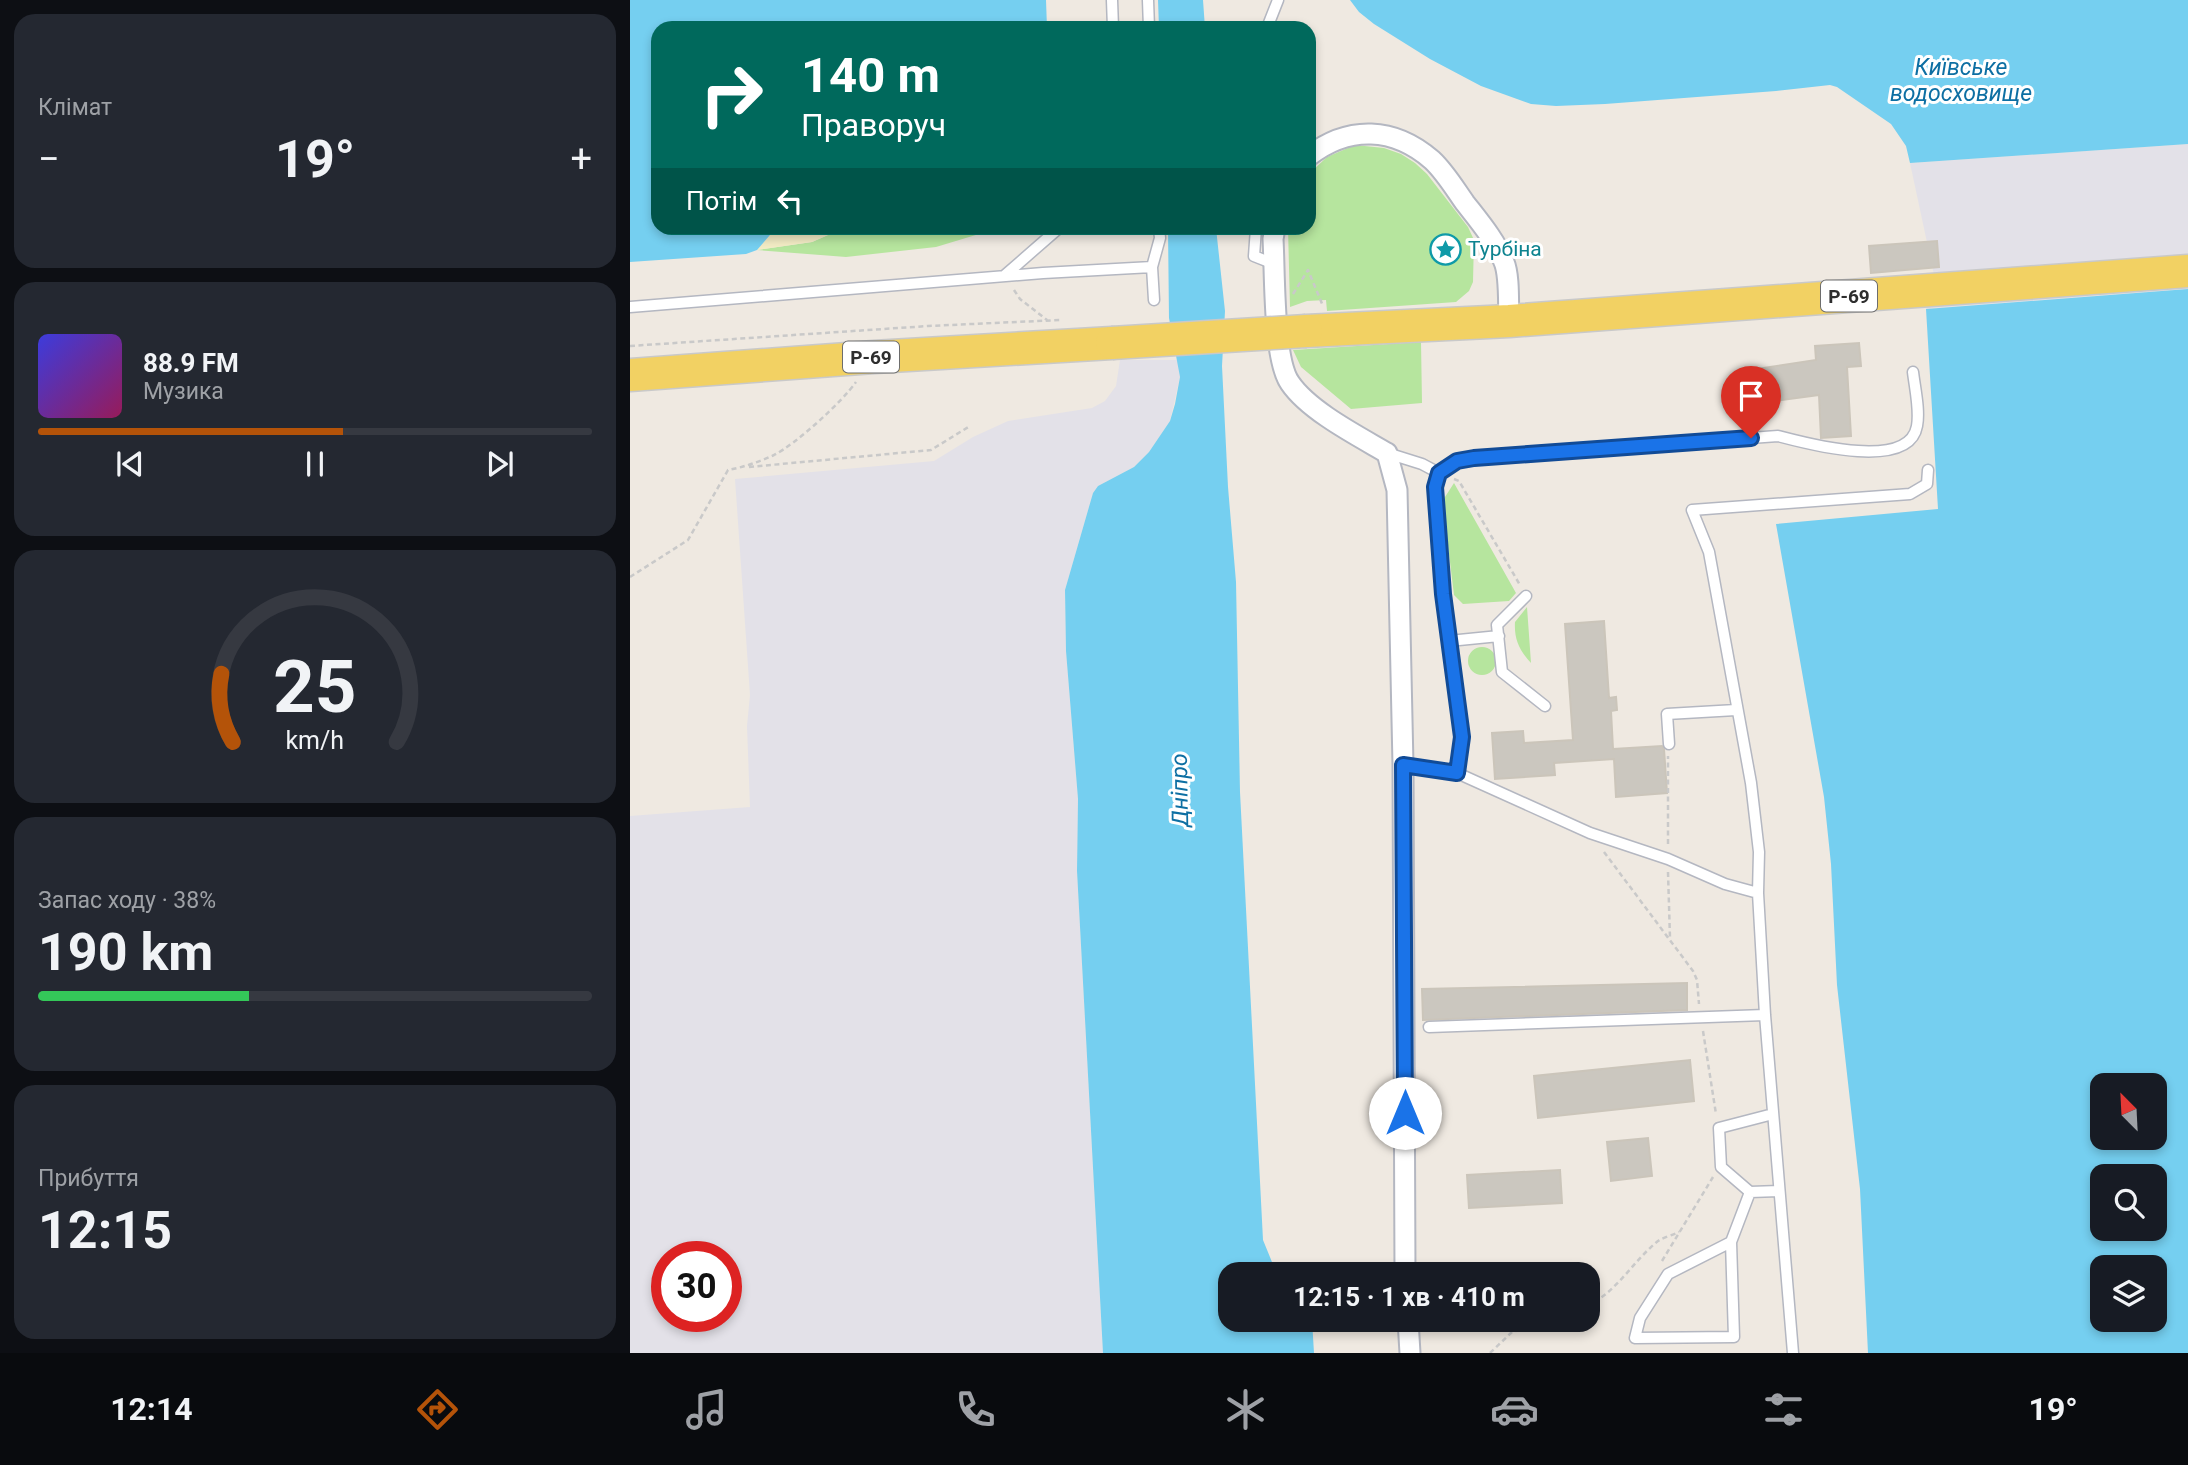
<!DOCTYPE html>
<html lang="uk">
<head>
<meta charset="utf-8">
<style>
  body { margin:0; font-family:Roboto,sans-serif; background:#242831; color:#f1f3f6; height:100vh; display:flex; flex-direction:column; font-size:26px; white-space:nowrap }
  * { box-sizing:border-box; margin:0 }
  p { font-size:23px; color:#9ea1a6 }
  .icon { flex:none; width:38px; height:38px; fill:none; stroke:currentColor; stroke-width:2; stroke-linecap:round; stroke-linejoin:round }
  .map { position:relative; flex:1; overflow:hidden }
  .drawer { display:flex; flex-direction:column; gap:14px; padding:14px; background:#0d0f14; width:630px }
  .drawer>* { flex:none }
  .top-card { position:absolute; left:21px; top:21px; width:665px; height:214px; border-radius:21px; box-shadow:0 4px 10px #0003; background:#00695c; color:#fff; overflow:hidden }
  .needle { width:46px; rotate:336deg }
  .tools { position:absolute; left:1460px; top:1073px; display:grid; gap:14px }
  .tools a { display:grid; place-items:center; width:77px; height:77px; border-radius:14px; background:#171b24; box-shadow:0 4px 10px #0003; font-size:35px }
  .speed { position:absolute; left:21px; top:1241px; display:flex; gap:14px; font-size:35px; font-weight:700; text-align:center }
  .speed>* { display:grid; place-content:center; width:91px; height:91px; border-radius:50%; background:#171b24; box-shadow:0 4px 10px #0003; line-height:1 }
  .speed .limit { border:10px solid #d22; background:#fff; color:#111 }
  .pin { position:absolute; display:grid; place-items:center; width:60px; height:60px; color:#fff; margin:-72px -30px; border-radius:50% 50% 50% 0; rotate:-45deg; box-shadow:0 0 7px #0007 }
  .pin .icon { rotate:45deg }
  .me { position:absolute; width:77px; margin:-38px; rotate:0deg; stroke-linejoin:round; filter:drop-shadow(0 0 5px #0008) }
  .turn { display:flex; align-items:center; gap:24px; height:147px; padding:0 35px; font-size:32px }
  .turn .icon { width:91px; height:91px; stroke-width:2.5 }
  .turn b { display:block; font-size:49px; line-height:60px }
  .then { display:flex; align-items:center; height:66px; padding:0 35px; background:#0003; gap:14px; font-size:26px }
  .big { font-size:52px; font-weight:700; line-height:1.1 }
  .drawer .card { flex:1; display:flex; flex-direction:column; justify-content:center; gap:10px; min-width:0; padding:0 24px; border-radius:21px; background:#242831 }
  .drawer .dial { align-items:center; gap:0 }
  .dial svg { height:182px; overflow:visible; fill:none; stroke:#363941; stroke-width:7; stroke-linecap:round; text-anchor:middle }
  .dial text { fill:#f1f3f6; stroke:none }
  .song { display:flex; align-items:center; gap:21px }
  .cover { width:84px; height:84px; border-radius:10px; background:linear-gradient(135deg,hsl(240 70% 55%),hsl(330 70% 35%)) }
  .played { height:7px; border-radius:4px; background:linear-gradient(90deg,#b45309 55%,#363941 55%) }
  .keys { display:flex; justify-content:space-around; direction:ltr }
  .heat { display:flex; justify-content:space-between; align-items:center; font-size:38px; direction:ltr }
  .charge { height:10px; border-radius:5px; background:linear-gradient(90deg,#34c759 38%,#363941 0) }
  .trip { position:absolute; left:588px; top:1262px; width:382px; height:70px; border-radius:21px; background:#171b24; box-shadow:0 4px 10px #0003; font-weight:700; line-height:70px; text-align:center }
  .menu { display:flex; height:112px; justify-content:space-around; align-items:center; background:#090b0e; color:#9ea1a6 }
  .menu .icon { width:49px; height:49px }
  .menu .current { color:#b45309 }
  .menu b { font-size:32px; color:#f1f3f6 }
  main { display:flex; flex:1; min-height:0 }
  .map>svg:first-child { display:block }
  .industrial { fill:#e3e1e8; fill-rule:evenodd }
  .green { fill:#b6e59e }
  .sand { fill:#f3ecc5 }
  .water { fill:#75cff0; fill-rule:evenodd }
  .building { fill:#cbc7bf; stroke:#cbc5ba; stroke-width:2 }
  .lines { fill:none; stroke-linecap:round; stroke-linejoin:round }
  .lane-casing { stroke:#b4b7c1; stroke-width:13 }
  .street-casing { stroke:#b4b7c1; stroke-width:23 }
  .primary-casing { stroke:#c9c9c9; stroke-width:35 }
  .path { stroke:#c9c9c9; stroke-width:2.5; stroke-dasharray:5 3.5; stroke-linecap:butt }
  .lane { stroke:#fff; stroke-width:10 }
  .street { stroke:#fff; stroke-width:19 }
  .primary { stroke:#f2d163; stroke-width:32 }
  .primary-bridge-casing { stroke:#c9c9c9; stroke-width:35; stroke-linecap:butt }
  .primary-bridge { stroke:#f2d163; stroke-width:32 }
  .route-casing { stroke:#114b97; stroke-width:18 }
  .route { stroke:#1a73e8; stroke-width:12 }
  .labels { text-anchor:middle; dominant-baseline:central; stroke-width:6; stroke-linejoin:round; paint-order:stroke }
  .shield { fill:#fff; stroke:#6d6d6d; stroke-width:2 }
  .shield-label { font-size:19px; font-weight:bold; fill:#2e2e2e }
  .culture-label { font-size:21px; fill:#0d838f; stroke:#fff; text-anchor:start }
  .water-label { font-size:23px; font-style:italic; fill:#0d6fa3; stroke:#fff }
</style>
</head>
<body>
<main>
<section class="drawer">
<div class="card"><p>Клімат</p>
<div class="heat"><a>−</a><b class="big">19°</b><a>+</a></div>
</div>
<div class="card">
<div class="song"><i class="cover"></i><div><b>88.9 FM</b><p>Музика</p></div></div>
<div class="played"></div>
<div class="keys"><svg class="icon" aria-label="previous" viewBox="0 0 24 24"><path d="M18 5L8 12l10 7zM5 5v14"/></svg><svg class="icon" aria-label="pause" viewBox="0 0 24 24"><path d="M8 5v14M16 5v14"/></svg><svg class="icon" aria-label="next" viewBox="0 0 24 24"><path d="M6 5l10 7-10 7zM19 5v14"/></svg></div>
</div>
<div class="card dial"><svg viewBox="0 0 100 80">
<path d="M14 69A42 42 0 1 1 86 69"/>
<path d="M14 69A42 42 0 0 1 9 39" stroke="#b45309"/>
<text x="50" y="56" font-size="32" font-weight="700">25</text>
<text x="50" y="72" font-size="11">km/h</text>
</svg></div>
<div class="card"><p>Запас ходу · 38%</p><b class="big">190 km</b><div class="charge"></div></div>
<div class="card"><p>Прибуття</p><b class="big">12:15</b></div>
</section>
<div class="map">
<svg width="1558" height="1353" viewBox="0 0 1558 1353">
  <rect width="100%" height="100%" fill="#efe9e1"/>
  <!-- industrial -->
  <path class="industrial" d="M1558,144V289L1296,309L1307,289L1280,163Z
    M490,360H548L550,377L540,421L519,452L504,467L468,486L463,493L435,590L436,651L448,799L447,871L473,1353H0V816L120,807L117,726L120,695L105,479L304,461L343,437L378,421L462,408L475,401L486,386ZM37,1256H96V1316H37Z"/>
  <!-- green -->
  <path class="green" d="M725,145L754,148L771,154L785,163L797,174L838,227L844,240L843,282L839,291L826,302L697,311L696,300L677,301L660,307L658,228H679V174L697,157Z
    M214,228H369L306,247L216,257L127,250L182,242Z
    M791,342L792,403L721,409L671,367L663,350Z
    M824,483L886,593L879,601L833,604L824,595L813,504L815,497Z
    M897,607L901,663C889,650 884,639 885,622Z
    M838 661a14 14 0 1 1 28 0a14 14 0 1 1-28 0Z"/>
  <!-- sand -->
  <path class="sand" d="M146,228H214L182,242L127,250Z"/>
  <!-- water -->
  <path class="water" d="M0,0H416L417,28H28V228H146L127,250L116,254L0,262Z
    M528,0H573L575,28H529Z
    M720,0H1558V144L1280,163L1276,146L1261,124L1207,87L1200,85L1146,91L975,104L926,106L901,104L851,86L800,59L744,24L729,12Z
    M538,228H586L595,311L592,366L598,487L606,582L610,792L633,1240L644,1267L652,1274H600V1320H682L684,1353H473L447,871L448,799L436,651L435,590L463,493L468,486L504,467L519,452L540,421L545,404L550,377L539,318Z
    M1558,289V1353H1238L1230,1189L1207,985L1201,864L1194,797L1146,524L1308,509L1296,309ZM1524,1085V1138H1472V1085ZM1524,1176V1228H1472V1176ZM1524,1267V1320H1472V1267Z"/>
  <!-- building -->
  <path class="building" d="M1307,241L1309,267L1241,273L1239,246Z
    M1229,343L1231,366L1217,367L1221,436L1191,438L1189,395L1129,403L1126,369L1186,360L1185,346Z
    M974,621L979,698L986,697L987,710L981,711L983,749L1032,746L1034,749L1037,793L986,797L984,759L924,763L925,775L865,779L862,733L893,731L894,743L943,740L935,624Z
    M1057,983V1010L793,1020L792,989Z
    M1060,1060L1064,1101L908,1118L904,1076Z
    M1018,1138L1022,1176L981,1181L977,1142Z
    M930,1170L932,1203L839,1208L837,1175Z"/>
  <g class="lines">
    <defs>
      <path id="lane" d="M482,0L483,28
        M518,0L519,28
        M637,28L648,0
        M626,228L624,256L644,264
        M374,276L429,228
        M524,300L522,267L530,238L529,228
        M0,307L413,273L522,267
        M757,453L792,464L809,473
        M896,596L867,625L872,672L915,706
        M819,641L869,636
        M1039,744L1037,714L1106,710
        M773,765L827,773L960,833L1038,859L1095,884L1128,893L1135,1015L1163,1353
        M827,773L832,737L813,594L805,487L809,473L827,461L844,458L1148,436C1175,443 1279,472 1287,426C1290,410 1285,389 1283,372
        M1128,893L1129,852L1121,783L1079,552L1062,510L1280,494L1297,484L1298,470
        M799,1027L1135,1015
        M1143,1114L1089,1128L1091,1167L1120,1192L1149,1191
        M1101,1242L1038,1274L1010,1318L1005,1338L1104,1337L1101,1242L1120,1192"/>
      <path id="street" d="M679,156C719,125 764,127 802,160C815,172 825,189 835,203C849,221 866,241 874,262C880,276 878,305 879,321
        M645,228L643,239C645,272 643,359 660,383C679,411 728,436 757,453L767,490L773,765L775,1274
        M778,1320L780,1353"/>
      <path id="primary" d="M676,331L879,321L1558,271
        M0,375L244,357L482,343"/>
    </defs>
    <!-- lane casing -->
    <use href="#lane" class="lane-casing"/>
    <!-- street casing -->
    <use href="#street" class="street-casing"/>
    <!-- primary casing -->
    <use href="#primary" class="primary-casing"/>
    <!-- path -->
    <path class="path" d="M384,290L390,299L417,320
      M663,294L678,270L693,306
      M0,346L298,326L430,320
      M119,467L301,450L340,426
      M824,479L829,481L890,585
      M0,577L58,540L98,470C114,467 129,462 144,455C166,444 212,402 226,382
      M1038,844V756
      M974,852L1063,971L1067,980L1069,1004
      M1038,872L1040,938
      M1073,1031L1086,1114
      M1032,1261L1083,1177
      M957,1306C987,1292 1003,1261 1028,1241C1034,1237 1043,1235 1049,1232
      M860,1353L882,1332L926,1320"/>
    <!-- lane -->
    <use href="#lane" class="lane"/>
    <!-- street -->
    <use href="#street" class="street"/>
    <!-- primary -->
    <use href="#primary" class="primary"/>
    <defs>
      <path id="primary-bridge" d="M482,343L676,331"/>
    </defs>
    <!-- primary-bridge casing -->
    <use href="#primary-bridge" class="primary-bridge-casing"/>
    <!-- primary-bridge -->
    <use href="#primary-bridge" class="primary-bridge"/>
  </g>
  <g class="lines">
    <defs>
      <path id="route" d="M775,1113L773,765L827,773L832,737L813,594L805,487L809,473L827,461L844,458L1121,438"/>
    </defs>
    <!-- route casing -->
    <use href="#route" class="route-casing"/>
    <!-- route -->
    <use href="#route" class="route"/>
  </g>
  <!-- icons -->
  <defs>
    <symbol id="sight-ring" viewBox="-11 -11 22 22"><circle r="9.5" fill="#fff" stroke="#0f9aa8" stroke-width="1.5"/><path d="M0-6L1.8-2.2L6-1.7L2.9 1.2L3.7 5.4L0 3.3L-3.7 5.4L-2.9 1.2L-6-1.7L-1.8-2.2Z" fill="#0f9aa8"/></symbol>
  </defs>
  <g fill-rule="evenodd">
    <use href="#sight-ring" x="798" y="232" width="35" height="35"/>
  </g>
  <g class="labels">
    <!-- shield labels -->
    <g class="shield">
      <rect x="1191" y="280.5" width="56" height="31" rx="5"/>
      <rect x="213" y="341.5" width="56" height="31" rx="5"/>
    </g>
    <g class="shield-label">
      <text x="1219" y="296">Р-69</text>
      <text x="241" y="357">Р-69</text>
    </g>
    <!-- culture labels -->
    <g class="culture-label">
      <text x="838" y="249">Турбіна</text>
    </g>
    <!-- water labels -->
    <g class="water-label">
      <text x="1331" y="67">Київське<tspan x="1331" dy="26">водосховище</tspan></text>
      <text transform="translate(550 790) rotate(-91)">Дніпро</text>
    </g>
  </g>
</svg>
<div class="tools">
<a><svg class="needle" viewBox="-14 -14 28 28"><path d="M0-13l5 13h-10z" fill="#e53935"/><path d="M0 13l5-13h-10z" fill="#9ea1a6"/></svg></a>
<a><svg class="icon" aria-label="search" viewBox="0 0 24 24"><circle cx="10" cy="10" r="6"/><path d="M15 15l6 6"/></svg></a>
<a><svg class="icon" aria-label="layers" viewBox="0 0 24 24"><path d="M12 4l9 5-9 5-9-5zM3 14l9 5 9-5"/></svg></a>
</div>
<div class="speed"><div class="limit">30</div></div>
<div class="pin" style="left:1121px;top:438px;background:#d93025"><svg class="icon" aria-label="arrive" viewBox="0 0 24 24"><path d="M6 21V4h12l-3 4 3 4H6"/></svg></div>
<svg class="me" style="left:775px;top:1113px" viewBox="-20 -20 40 40"><circle r="19" fill="#fff"/><path d="M0-13L10 11 0 6-10 11z" fill="#1a73e8"/></svg>
<div class="trip">12:15 · 1 хв · 410 m</div>
<div class="top-card">
<div class="turn"><svg class="icon" aria-label="right" viewBox="0 0 24 24"><path d="M7 20v-9h11M14 6l5 5-5 5"/></svg><div><b>140 m</b>Праворуч</div></div>
<div class="then">Потім<svg class="icon" aria-label="left" viewBox="0 0 24 24"><path d="M17 20v-9H6M10 6l-5 5 5 5"/></svg></div>
</div>
</div>
</main>
<nav class="menu">
<b>12:14</b>
<svg class="icon current" aria-label="directions" viewBox="0 0 24 24"><path d="M12 3l9 9-9 9-9-9zM9 14v-3h6M13 9l2 2-2 2"/></svg>
<svg class="icon" aria-label="music" viewBox="0 0 24 24"><path d="M9 18V5l10-2v13"/><circle cx="6" cy="18" r="3"/><circle cx="16" cy="16" r="3"/></svg>
<svg class="icon" aria-label="phone" viewBox="0 0 24 24"><path d="M5 4h4l2 5-3 2q2 4 5 5l2-3 5 2v4C11 20 4 13 5 4z"/></svg>
<svg class="icon" aria-label="climate" viewBox="0 0 24 24"><path d="M12 3v18M4 7l16 10M4 17L20 7"/></svg>
<svg class="icon" aria-label="car" viewBox="0 0 24 24"><path d="M5 17H2v-5l4-1 3-4h7l3 4 3 1v5h-3M9 17h6M6 11h13"/><circle cx="7" cy="17" r="2"/><circle cx="17" cy="17" r="2"/></svg>
<svg class="icon" aria-label="filters" viewBox="0 0 24 24"><path d="M4 7h16M4 17h16"/><circle cx="9" cy="7" r="2"/><circle cx="15" cy="17" r="2"/></svg>
<b>19°</b>
</nav>
</body>
</html>
